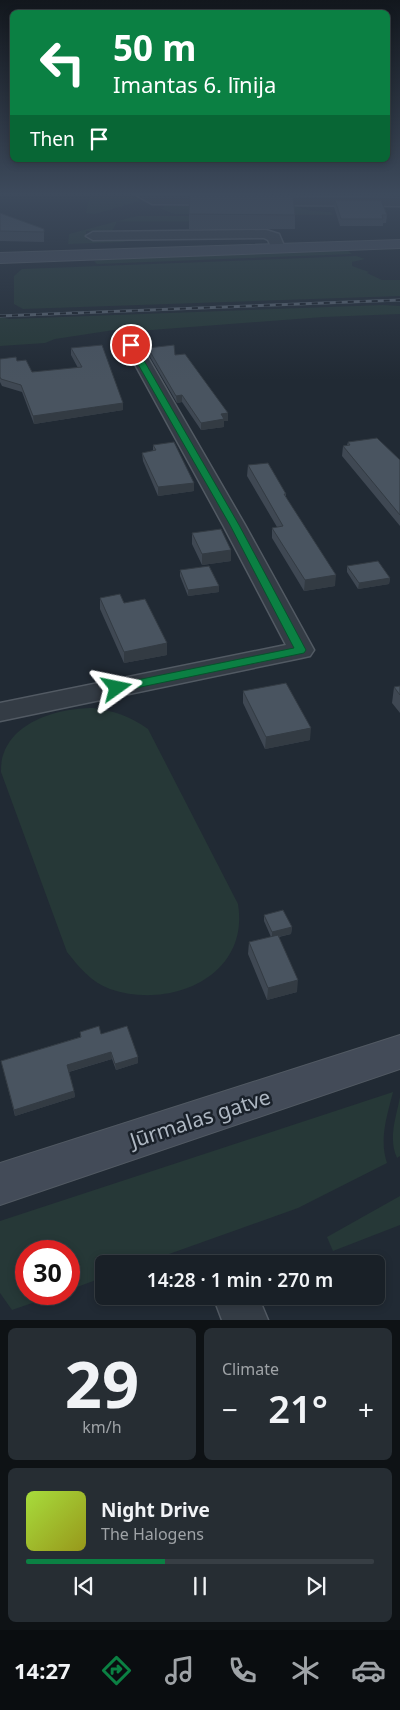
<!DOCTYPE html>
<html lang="en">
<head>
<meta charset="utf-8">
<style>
  body { margin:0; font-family:"Noto Sans",sans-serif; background:#262d33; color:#f1f3f6; height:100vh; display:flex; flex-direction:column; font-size:19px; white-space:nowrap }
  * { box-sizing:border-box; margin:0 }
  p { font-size:16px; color:#9fa3a7 }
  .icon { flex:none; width:28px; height:28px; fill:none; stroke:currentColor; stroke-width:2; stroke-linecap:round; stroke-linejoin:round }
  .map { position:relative; height:1320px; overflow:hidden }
  .details { display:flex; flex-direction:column; gap:8px; padding:8px; background:#0e1215; flex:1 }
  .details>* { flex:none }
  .banner { position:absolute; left:10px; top:10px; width:380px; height:152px; border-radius:8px; box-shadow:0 2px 8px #0003,0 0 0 1px #373e44; background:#0b8043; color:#fff; overflow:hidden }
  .speed { position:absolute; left:15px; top:1240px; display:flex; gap:10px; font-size:25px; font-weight:700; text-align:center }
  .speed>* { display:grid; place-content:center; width:65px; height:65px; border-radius:50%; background:#192027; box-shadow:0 2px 8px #0003,0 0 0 1px #373e44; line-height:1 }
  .speed .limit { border:8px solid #d22; background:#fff; color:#111 }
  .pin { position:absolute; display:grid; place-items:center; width:42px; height:42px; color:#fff; margin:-21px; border:2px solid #fff; border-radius:50%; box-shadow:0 1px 5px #0007 }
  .me { position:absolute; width:55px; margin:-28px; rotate:78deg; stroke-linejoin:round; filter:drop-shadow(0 0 4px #0008) }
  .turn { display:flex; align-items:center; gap:18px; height:105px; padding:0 20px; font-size:22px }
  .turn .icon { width:65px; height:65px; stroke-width:2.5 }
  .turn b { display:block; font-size:35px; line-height:42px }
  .then { display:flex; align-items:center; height:48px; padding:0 20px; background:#0003; gap:10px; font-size:19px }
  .big { font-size:38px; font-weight:600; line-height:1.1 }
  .details .card { flex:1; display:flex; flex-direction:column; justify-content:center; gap:8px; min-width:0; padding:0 18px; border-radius:8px; background:#262d33 }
  .details .dial { align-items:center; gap:0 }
  .dial b { font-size:65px; line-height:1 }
  .song { display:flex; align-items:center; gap:15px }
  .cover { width:60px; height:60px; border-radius:8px; background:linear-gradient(135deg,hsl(80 70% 55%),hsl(60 70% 35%)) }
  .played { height:5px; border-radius:2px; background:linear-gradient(90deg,#0b8043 40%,#373e44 40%) }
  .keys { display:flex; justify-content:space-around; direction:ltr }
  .heat { display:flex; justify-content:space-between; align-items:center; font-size:28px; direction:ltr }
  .details .tiles { flex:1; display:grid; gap:8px; grid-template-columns:1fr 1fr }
  .card:last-child { grid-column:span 2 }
  .trip { position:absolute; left:95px; top:1255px; width:290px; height:50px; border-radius:8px; background:#192027; box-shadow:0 2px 8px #0003,0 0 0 1px #373e44; font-weight:600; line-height:50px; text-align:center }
  .tab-bar { display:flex; height:80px; justify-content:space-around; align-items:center; background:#0a0d10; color:#9fa3a7 }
  .tab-bar .icon { width:35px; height:35px }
  .tab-bar .selected { color:#0b8043 }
  .tab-bar b { font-size:22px; color:#f1f3f6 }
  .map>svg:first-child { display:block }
  .green { fill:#263837 }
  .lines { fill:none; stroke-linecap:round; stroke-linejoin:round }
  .street-casing { stroke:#525a63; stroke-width:3 }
  .secondary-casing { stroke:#525a63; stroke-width:2 }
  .street { fill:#343c45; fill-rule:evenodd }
  .secondary { fill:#434b58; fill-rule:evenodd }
  .rail-casing { stroke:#56606c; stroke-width:3 }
  .rail { stroke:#1a212a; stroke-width:2; stroke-dasharray:6; stroke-linecap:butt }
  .wall { fill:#3f4853 }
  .shaded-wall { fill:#333b43 }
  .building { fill:#495460; stroke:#333b43 }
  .route { fill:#0b8043; stroke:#07532c }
  .labels { text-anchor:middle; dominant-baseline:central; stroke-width:5; stroke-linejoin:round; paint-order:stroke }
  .near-street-label { font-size:21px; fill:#aeb7c2; stroke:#1a212a }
</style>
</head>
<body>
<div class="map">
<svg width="400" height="1320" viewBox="0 0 400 1320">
  <rect width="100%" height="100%" fill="#212a34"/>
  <!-- green -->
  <path class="green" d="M90,195H130L140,201L95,214L86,213Z
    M278,202L311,211L331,212L333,215L174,214L159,208L181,203Z
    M137,216H279L294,222L117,221L112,232L86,231V239L124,240L125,242L68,244L69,234Z
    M346,249L352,254L97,264L94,261L111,258Z
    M356,256L365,259L352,262V266L369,272L367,273L382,280H400V296L23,309L14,304V276L22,269Z
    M383,305L400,306V314L323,317L125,332L114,330L55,339L45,343L0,346V317L9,319Z
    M93,708C114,711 130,716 148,729L238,904C250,977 170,1010 110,989C91,982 79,967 67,952L1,772C0,725 54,708 93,708Z
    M393,1092C387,1116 379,1139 387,1163L298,1208L141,1264H104V1277L69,1290V1251H26V1294H58L12,1310L0,1293V1221Z
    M400,1097V1156L397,1158C388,1138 396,1118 400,1097Z
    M400,1196V1225L333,1251L327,1237Z"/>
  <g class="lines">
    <defs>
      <path id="street" d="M136,195L400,198V206L152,204Z
        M266,230L279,234L285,248L283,251H273L268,240L264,238L93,240L86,236L93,232Z
        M128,332L134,333L136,337L245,525L314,650L310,656L301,658L0,721V703L286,645L223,525L120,337L122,333Z
        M213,1296H258L268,1320H222Z"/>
      <path id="secondary" d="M400,240V248L0,263V253Z
        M400,1035V1069L0,1205V1163Z"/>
    </defs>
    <!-- street casing -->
    <use href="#street" class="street-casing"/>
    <!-- secondary casing -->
    <use href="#secondary" class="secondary-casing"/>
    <!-- street -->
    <use href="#street" class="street"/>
    <!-- secondary -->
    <use href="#secondary" class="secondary"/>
    <defs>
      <path id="rail" d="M0,316L400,300"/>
    </defs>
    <!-- rail casing -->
    <use href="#rail" class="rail-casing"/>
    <!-- rail -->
    <use href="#rail" class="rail"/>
  </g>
  <!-- wall -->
  <path class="wall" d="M333,195H385V196Z
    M335,200L387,215L386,223H383V226H340L334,207Z
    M0,213L44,229V242L0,241Z
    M189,214L295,215V229H189Z
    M71,348L123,403V410L34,424L22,392L2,386L0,382V359L17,361L32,372L78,368L71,355Z
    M148,348L175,355L228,421H224V427L201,430L182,402L177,403L149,355Z
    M348,442L400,460V526L342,456L343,446L347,445Z
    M153,445L194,483V491L158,496L143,461L142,453L153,451Z
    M248,465L286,494V497L335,586L304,591L272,538V528L277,527L247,476Z
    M192,533L231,550V561L202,565L192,544Z
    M347,566L390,578L389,584L358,589L347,572Z
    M180,570L219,586V592L188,596L180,576Z
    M100,598L124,603L167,655L124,663L100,609Z
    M400,686V713L392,703L394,687Z
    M243,691L310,740L265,749L243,703Z
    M264,915L292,927L291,934L279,937L297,992L267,1000L248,954L249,942L271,937L264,921Z
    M80,1032L101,1034L138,1063L116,1070L112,1059L69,1072L74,1091L75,1097L15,1116L1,1061L80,1037Z"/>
  <!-- shaded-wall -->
  <path class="shaded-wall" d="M182,395V402L177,403L176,396Z
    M123,403V410L34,424L33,416Z
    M228,413V421H224V427L201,430V423L221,414Z
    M194,483V491L158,496V487Z
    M231,550V561L202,565V554Z
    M336,575L335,586L304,591L305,580Z
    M390,578L389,584L358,589L359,583Z
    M219,586V592L188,596V590Z
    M167,643V655L124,663V652Z
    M311,728L310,740L265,749L266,737Z
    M292,927L291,934L272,938V932Z
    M298,980L297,992L267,1000L268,988Z
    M111,1052L112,1059L68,1072L67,1065Z
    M138,1057V1063L116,1070L115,1064Z
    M74,1091L75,1097L15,1116L14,1110Z"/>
  <!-- building -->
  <path class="building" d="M190,195H293L295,215L189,214Z
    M335,200H381L387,215H382L383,219H341Z
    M0,213L44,229V232L0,231Z
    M102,345L123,403L33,416L21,385L1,379L0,377V359L16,357L17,361L26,360L32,372L82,367L71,348Z
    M174,345L175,355L185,354L228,413L221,414L224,419L201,423L182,395L176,396L148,348Z
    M377,438L400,460V515L343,446L350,445L348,442Z
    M174,442L194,483L158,487L142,453L156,450L153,445Z
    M268,463L286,494H284L336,575L305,580L272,528L283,526L248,465Z
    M221,529L231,550L202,554L192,533Z
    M378,561L390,578L359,583L347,566Z
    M209,566L219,586L188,590L180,570Z
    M120,594L124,603L145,599L167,643L124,652L100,598Z
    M286,683L311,728L266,737L243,691Z
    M400,686V695L394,687Z
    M283,910L292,927L272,932L264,915Z
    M278,935L298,980L268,988L249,942Z
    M99,1026L101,1034L127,1026L138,1057L115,1064L111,1052L67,1065L74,1091L14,1110L1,1061L81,1037L80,1032Z"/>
  <!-- sky -->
  <linearGradient id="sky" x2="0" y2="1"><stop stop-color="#12171d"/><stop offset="0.51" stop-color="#3d4a5c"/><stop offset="1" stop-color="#3d4a5c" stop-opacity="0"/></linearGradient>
  <rect width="400" height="380" fill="url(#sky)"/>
  <!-- route -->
  <path class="route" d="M131,342L135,345L239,525L306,650L304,653L117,692L111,688L117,684L294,648L230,525L127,345Z"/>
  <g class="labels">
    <!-- near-street labels -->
    <g class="near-street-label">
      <text transform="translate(200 1118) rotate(-18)">Jūrmalas gatve</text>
    </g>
  </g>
</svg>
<div class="speed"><div class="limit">30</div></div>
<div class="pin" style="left:131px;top:345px;background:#d93025"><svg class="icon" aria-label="arrive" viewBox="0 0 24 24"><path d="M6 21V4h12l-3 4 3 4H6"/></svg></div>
<svg class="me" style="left:117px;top:688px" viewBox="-20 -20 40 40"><path d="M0-17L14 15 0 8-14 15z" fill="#0b8043" stroke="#fff" stroke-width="4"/></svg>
<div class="trip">14:28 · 1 min · 270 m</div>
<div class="banner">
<div class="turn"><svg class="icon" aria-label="left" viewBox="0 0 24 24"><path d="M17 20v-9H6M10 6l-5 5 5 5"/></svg><div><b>50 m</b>Imantas 6. līnija</div></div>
<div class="then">Then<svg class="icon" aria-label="arrive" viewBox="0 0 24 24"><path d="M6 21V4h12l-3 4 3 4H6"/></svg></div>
</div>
</div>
<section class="details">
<div class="tiles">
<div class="card dial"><b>29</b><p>km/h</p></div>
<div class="card"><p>Climate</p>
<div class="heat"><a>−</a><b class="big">21°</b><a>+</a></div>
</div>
<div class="card">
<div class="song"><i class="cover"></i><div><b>Night Drive</b><p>The Halogens</p></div></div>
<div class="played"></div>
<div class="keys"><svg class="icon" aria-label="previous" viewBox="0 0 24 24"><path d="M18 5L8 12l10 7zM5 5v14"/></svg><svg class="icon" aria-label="pause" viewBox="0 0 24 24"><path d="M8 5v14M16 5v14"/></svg><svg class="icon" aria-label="next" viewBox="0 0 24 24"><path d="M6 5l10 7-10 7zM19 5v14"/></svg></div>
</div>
</div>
</section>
<nav class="tab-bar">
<b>14:27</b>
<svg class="icon selected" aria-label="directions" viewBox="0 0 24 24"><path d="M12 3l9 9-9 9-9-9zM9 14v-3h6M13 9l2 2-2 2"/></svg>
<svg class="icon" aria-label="music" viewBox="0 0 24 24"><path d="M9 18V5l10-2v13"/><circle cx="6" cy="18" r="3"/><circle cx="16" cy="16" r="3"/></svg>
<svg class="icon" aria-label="phone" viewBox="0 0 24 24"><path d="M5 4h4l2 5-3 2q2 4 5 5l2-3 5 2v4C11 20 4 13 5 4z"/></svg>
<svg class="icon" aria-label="climate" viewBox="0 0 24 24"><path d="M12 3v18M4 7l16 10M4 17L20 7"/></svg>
<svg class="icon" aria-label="car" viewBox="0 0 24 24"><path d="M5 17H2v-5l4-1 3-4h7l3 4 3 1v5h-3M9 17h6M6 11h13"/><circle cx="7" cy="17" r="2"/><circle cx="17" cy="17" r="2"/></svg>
</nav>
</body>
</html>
